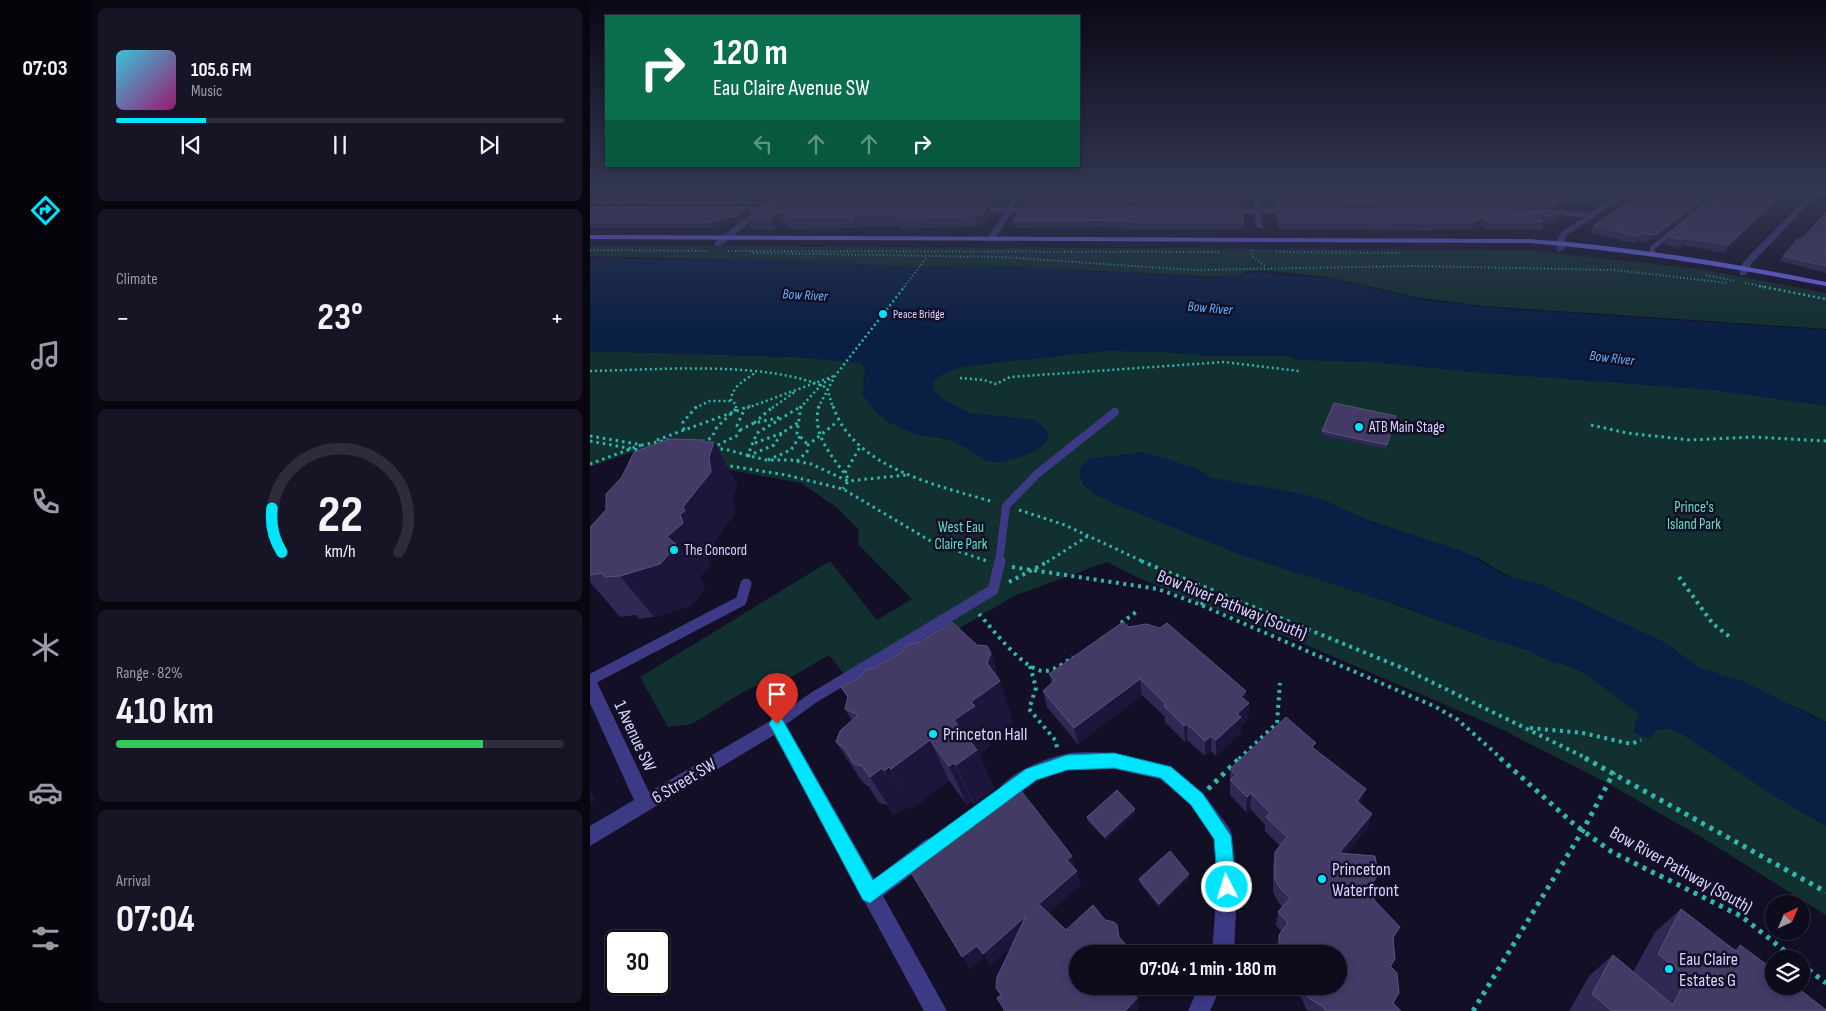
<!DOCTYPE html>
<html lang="en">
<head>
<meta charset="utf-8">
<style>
  body { margin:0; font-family:"Sofia Sans Condensed",sans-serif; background:#171425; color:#f1f3f6; height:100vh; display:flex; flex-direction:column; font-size:19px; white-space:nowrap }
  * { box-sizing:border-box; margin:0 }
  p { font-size:16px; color:#9b9ba3 }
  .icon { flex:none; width:28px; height:28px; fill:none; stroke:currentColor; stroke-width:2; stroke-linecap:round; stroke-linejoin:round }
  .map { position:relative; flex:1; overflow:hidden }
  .drawer { display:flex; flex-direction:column; gap:8px; padding:8px; background:#08060f; width:500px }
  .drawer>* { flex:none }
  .guide { position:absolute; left:15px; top:15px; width:475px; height:152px; border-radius:0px; box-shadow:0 2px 8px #0003,0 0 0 1px #2e2b3b; background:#0b6e4f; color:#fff; overflow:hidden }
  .needle { width:32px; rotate:44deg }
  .buttons { position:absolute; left:1175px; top:895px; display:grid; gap:10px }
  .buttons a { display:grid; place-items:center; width:45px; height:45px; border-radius:50%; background:#0e0b1c; box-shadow:0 2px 8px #0003,0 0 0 1px #2e2b3b; font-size:25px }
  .speed { position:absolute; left:15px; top:930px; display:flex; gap:10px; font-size:25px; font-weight:700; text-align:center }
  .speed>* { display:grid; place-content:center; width:65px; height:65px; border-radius:50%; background:#0e0b1c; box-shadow:0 2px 8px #0003,0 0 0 1px #2e2b3b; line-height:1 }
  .speed .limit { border:2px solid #111; border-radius:8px; background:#fff; color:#111 }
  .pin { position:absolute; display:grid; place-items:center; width:42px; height:42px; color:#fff; margin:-51px -21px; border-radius:50% 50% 50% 0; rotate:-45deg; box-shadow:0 0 5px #0007 }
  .pin .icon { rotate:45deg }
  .me { position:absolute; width:55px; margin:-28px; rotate:355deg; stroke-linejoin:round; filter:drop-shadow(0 0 4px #0008) }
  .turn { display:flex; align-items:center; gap:18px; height:105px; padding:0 25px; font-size:22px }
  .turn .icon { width:65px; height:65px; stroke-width:2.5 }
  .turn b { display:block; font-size:35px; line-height:42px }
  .lanes { display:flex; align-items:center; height:48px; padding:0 25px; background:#0003; justify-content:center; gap:25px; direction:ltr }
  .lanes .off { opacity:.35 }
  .big { font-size:38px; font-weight:700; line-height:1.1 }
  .drawer .card { flex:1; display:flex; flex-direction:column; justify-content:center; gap:8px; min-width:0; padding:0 18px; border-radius:8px; background:#171425 }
  .drawer .dial { align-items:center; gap:0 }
  .dial svg { height:130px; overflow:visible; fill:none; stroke:#2e2b3b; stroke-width:7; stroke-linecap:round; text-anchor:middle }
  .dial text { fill:#f1f3f6; stroke:none }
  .song { display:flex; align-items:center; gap:15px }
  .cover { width:60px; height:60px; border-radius:8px; background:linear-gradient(135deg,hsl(190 70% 55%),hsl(320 70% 35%)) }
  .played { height:5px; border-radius:2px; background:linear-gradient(90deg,#00e5ff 20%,#2e2b3b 20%) }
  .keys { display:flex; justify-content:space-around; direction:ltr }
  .heat { display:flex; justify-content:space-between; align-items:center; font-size:28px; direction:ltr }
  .charge { height:8px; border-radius:4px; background:linear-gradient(90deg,#34c759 82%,#2e2b3b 0) }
  .trip { position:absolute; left:479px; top:945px; width:278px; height:50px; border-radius:25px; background:#0e0b1c; box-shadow:0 2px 8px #0003,0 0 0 1px #2e2b3b; font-weight:700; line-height:50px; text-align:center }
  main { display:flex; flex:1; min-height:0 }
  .tab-bar { display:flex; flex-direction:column; width:90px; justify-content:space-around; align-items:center; background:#06040b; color:#9b9ba3 }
  .tab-bar .icon { width:35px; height:35px }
  .tab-bar .selected { color:#00e5ff }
  .tab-bar b { font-size:22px; color:#f1f3f6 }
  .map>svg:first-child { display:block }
  .green { fill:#12302f }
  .water { fill:#0a1f44 }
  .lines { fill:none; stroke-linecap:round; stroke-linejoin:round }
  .path-far4 { stroke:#2fb8b0; stroke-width:2; stroke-dasharray:1 2.5; stroke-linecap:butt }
  .path-far3 { stroke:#2fb8b0; stroke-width:2.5; stroke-dasharray:2 3; stroke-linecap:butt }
  .path-far2 { stroke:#2fb8b0; stroke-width:3; stroke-dasharray:2.5 4; stroke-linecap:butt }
  .path-far1 { stroke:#2fb8b0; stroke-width:4; stroke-dasharray:3 4.5; stroke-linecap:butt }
  .path { stroke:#2fb8b0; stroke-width:5; stroke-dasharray:4 5.5; stroke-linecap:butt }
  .lane-far2 { stroke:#3d3a85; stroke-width:5 }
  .lane-far1 { stroke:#3d3a85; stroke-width:8 }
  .lane { stroke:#3d3a85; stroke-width:11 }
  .street { fill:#3d3a85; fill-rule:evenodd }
  .secondary { fill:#6f6bff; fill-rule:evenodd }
  .wall { fill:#312854 }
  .shaded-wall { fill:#1d163a }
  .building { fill:#433a66; stroke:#5a527e }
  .route { fill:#00e5ff; stroke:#0095a6 }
  .poi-dot { fill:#00e5ff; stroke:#130f26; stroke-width:2 }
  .labels { text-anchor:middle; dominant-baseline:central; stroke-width:5; stroke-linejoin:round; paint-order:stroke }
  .far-poi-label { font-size:12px; fill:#d9d4ff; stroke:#130f26; text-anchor:start }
  .far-water-label { font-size:14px; font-style:italic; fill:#62b6ff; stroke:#130f26 }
  .poi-label { font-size:15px; fill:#d9d4ff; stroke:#130f26; text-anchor:start }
  .park-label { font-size:15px; fill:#5fe0c0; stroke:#130f26 }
  .near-street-label { font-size:18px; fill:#d9d4ff; stroke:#130f26 }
  .near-poi-label { font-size:18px; fill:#d9d4ff; stroke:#130f26; text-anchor:start }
</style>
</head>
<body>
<main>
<nav class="tab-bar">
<b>07:03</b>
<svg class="icon selected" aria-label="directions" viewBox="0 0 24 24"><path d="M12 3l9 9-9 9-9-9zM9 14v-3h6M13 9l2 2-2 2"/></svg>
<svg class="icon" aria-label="music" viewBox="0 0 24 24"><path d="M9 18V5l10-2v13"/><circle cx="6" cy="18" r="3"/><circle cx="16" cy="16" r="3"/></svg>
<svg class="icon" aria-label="phone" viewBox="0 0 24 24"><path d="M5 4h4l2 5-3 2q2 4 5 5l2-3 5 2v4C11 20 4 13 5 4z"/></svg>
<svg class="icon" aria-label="climate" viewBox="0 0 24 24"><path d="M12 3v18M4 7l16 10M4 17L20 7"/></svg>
<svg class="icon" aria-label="car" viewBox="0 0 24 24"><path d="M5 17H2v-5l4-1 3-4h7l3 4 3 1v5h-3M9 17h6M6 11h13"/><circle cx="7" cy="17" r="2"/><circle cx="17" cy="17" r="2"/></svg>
<svg class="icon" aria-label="filters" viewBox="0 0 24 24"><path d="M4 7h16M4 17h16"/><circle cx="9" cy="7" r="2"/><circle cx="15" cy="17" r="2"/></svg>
</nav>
<section class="drawer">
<div class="card">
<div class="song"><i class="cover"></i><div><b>105.6 FM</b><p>Music</p></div></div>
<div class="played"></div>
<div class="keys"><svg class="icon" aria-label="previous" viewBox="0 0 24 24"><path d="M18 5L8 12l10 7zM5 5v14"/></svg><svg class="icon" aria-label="pause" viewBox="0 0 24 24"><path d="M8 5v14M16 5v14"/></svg><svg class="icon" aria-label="next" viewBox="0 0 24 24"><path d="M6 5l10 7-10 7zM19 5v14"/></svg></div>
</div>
<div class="card"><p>Climate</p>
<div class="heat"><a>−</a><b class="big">23°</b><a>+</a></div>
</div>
<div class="card dial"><svg viewBox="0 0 100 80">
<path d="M14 69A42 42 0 1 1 86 69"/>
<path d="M14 69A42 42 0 0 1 8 42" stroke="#00e5ff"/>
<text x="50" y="56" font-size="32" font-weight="700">22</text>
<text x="50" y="72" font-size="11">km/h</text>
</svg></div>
<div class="card"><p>Range · 82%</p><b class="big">410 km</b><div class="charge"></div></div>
<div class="card"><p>Arrival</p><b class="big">07:04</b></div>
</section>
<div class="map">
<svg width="1236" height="1011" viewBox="0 0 1236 1011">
  <rect width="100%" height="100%" fill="#130f26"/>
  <!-- green -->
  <path class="green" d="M0,246L935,250L1110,269L1236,293V329L892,306L831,298L737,277L679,271H659L644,276L626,277L391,265L323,267L210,261L0,256Z
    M520,349C759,356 999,371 1236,404V722L1215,711L1108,668L1081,647L947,583C924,581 908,571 889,558L722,501L512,457L503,460L491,471L493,484L503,493L523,503L898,638L938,650L961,662L973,664L993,672L1049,713L1044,732L1079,728L1091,733L1183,795L1236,826V915L1111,837L1019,784L907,727L714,644L551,579L517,562L424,596L266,689L239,655L198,679L183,678L153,692L102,724L78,727L50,677L240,561L287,620L322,599L268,544L269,530L246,507L211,483L42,452L0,467V351L209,357L272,363L276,371L273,379L327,435C351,435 377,444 394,460C418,459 441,460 458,439L374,415L352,403L338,386L349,373L369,366Z"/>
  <!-- water -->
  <path class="water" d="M0,258L209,261L322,267L391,265L625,278C646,277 665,269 685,275L737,278L830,299L893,307L1236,330V406L1123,390L892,373L782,362L708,360L699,356H620L572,352L517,351L378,366C364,369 353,372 343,382L344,391L353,399L381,413L446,420L458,432V439L454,444L437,455L409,463L394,460L386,453L354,437L327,435L298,422L287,413L272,394L276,371L272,363L209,357L0,351Z
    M554,452L608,469L622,478L709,493L736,501L782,522L861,547L883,556L914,575L950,584L1072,641L1108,667L1155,682L1236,723V826L1183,795L1091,733L1079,728H1069L1059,739L1043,732L1049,713L993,672L973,664L961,662L938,650L898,638L808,605L651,555L523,503C507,495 495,491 489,473L491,471L488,470L499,459Z"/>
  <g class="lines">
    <!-- path-far4 -->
    <path class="path-far4" d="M0,250L119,251
      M661,250L663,257L676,267
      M138,251L629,252
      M162,251V253L411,257L603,270L825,266L1024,270L1138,283
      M686,252L812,253
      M1116,275L1144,281
      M1155,283L1175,287
      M314,287L337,257"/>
    <!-- path-far3 -->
    <path class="path-far3" d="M1169,286L1236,299
      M0,371C68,370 176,360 237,388L243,408
      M370,378L394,380L406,384L420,377L634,362L709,371
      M105,408L120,401H141
      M146,408V404L141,401C141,387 155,380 165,373
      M157,408L244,376
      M182,408L205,392
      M210,408L232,384L240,379
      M228,408L245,376L315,286"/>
    <!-- path-far2 -->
    <path class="path-far2" d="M211,406L207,433L218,445
      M229,406C221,434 242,456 257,477L258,481L253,489
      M243,406C263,468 349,486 404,502
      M164,423L184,406
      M1001,425L1037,433L1100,440L1163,437L1236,441
      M94,430L93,422L107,406
      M150,430L164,423L192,417
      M0,436L53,445L77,440L89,441
      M67,440L160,406
      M0,441L54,451
      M113,443L122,437L127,427L146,409V406
      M165,443L192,433
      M122,448L148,435L150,430L147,426L154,410
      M124,449H134L176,460H201L221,464L258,481L316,475
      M158,456L184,445L192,433L209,422
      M157,457L167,433L210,407
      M178,460L201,450L210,436
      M207,461L217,452L218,445L247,422
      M0,464L51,445
      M134,465L196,475L253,489L344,543L397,561
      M255,473L270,447
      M429,510L475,525L554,562
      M457,562L498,536"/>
    <!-- path-far1 -->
    <path class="path-far1" d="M551,561L815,669L998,759
      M422,567L568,589L611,605L846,707L868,720L912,759
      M1089,577L1123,624L1140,637
      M419,582L459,561
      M611,605L623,592
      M389,614C402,628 435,673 456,671C466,670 475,662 483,657
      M531,623L549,610
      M440,666L446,688L439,709L466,741L467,749
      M940,728L993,733L1041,744L1051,740
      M649,759L687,723L690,683"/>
    <!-- path -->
    <path class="path" d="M910,758L985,825L1022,852L1151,916L1205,959
      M995,758L1236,892
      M618,789L650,758
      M1211,964L1236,983
      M883,1011L993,830L1024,772"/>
    <!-- lane-far2 -->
    <path class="lane-far2" d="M1232,192L1236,193
      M146,209L178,210
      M389,210H441
      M641,211H696
      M964,213L1003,215
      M1063,253L1062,248L1133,192"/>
    <!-- lane-far1 -->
    <path class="lane-far1" d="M409,562L416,506L447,474L525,412"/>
    <!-- lane -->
    <path class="lane" d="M0,680L151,601L156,584
      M187,724L223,698L403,590L410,561"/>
    <!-- street -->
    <path class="street" d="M189,192H196L131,246H125V242Z
      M427,192H433L405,240H399L398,238Z
      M662,192H668L673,229L666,227Z
      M1033,192H1041L976,236L974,250L967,252L966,243L970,233Z
      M1223,192H1230L1162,263L1156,275H1150V267L1156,259Z
      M0,678L6,680L59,792L187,717L193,719L284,879L335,840L342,837L349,840L352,847L349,854L293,896L357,1011H334L184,735L0,846V826L44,800L0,703Z
      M524,753L581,766L613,793L640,829L642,836L647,887L644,954H622L627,887L624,839L601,805L570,779L524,769L477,770L448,780L415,803L409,800L406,794C414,774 456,758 476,754C491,751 509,753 524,753Z
      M609,986H631L620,1011H598Z"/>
    <!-- secondary -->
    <path class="secondary" d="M0,235L939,239C1039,246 1138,262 1236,282V286C1138,267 1039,251 939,243L0,239Z"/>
  </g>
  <!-- wall -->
  <path class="wall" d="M0,192H186L170,204H0Z
    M413,192L406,206H399L401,214L395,226L312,229L311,226H269L267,228L204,229L192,223L184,230H162L157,219L183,203L182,199Z
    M683,192H1015L1018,194L1015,201L968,202L966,208L684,207V200L685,199Z
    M1054,192L1064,241L1057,242L1050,240L1046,243L1038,242L1001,232L1004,225Z
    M1134,192H1197L1191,197L1189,201L1134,253L1093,245L1089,248L1074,244L1078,236Z
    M647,196L651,201V207L437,206L436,200Z
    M0,207L157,208L159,213L148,222L123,228H0Z
    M431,207L654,222V229L548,230L517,227L425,228L424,221Z
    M686,208L975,210L972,217L963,225L953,222L951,230H896L892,225L882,229H848L847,231L689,229L685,216Z
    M1236,212V273L1190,261L1193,256L1214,237Z
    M806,416L796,449L732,435V431Z
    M115,440L147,483L143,498L145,513L120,549L122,552L118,555L121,565L109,577L115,586L110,595L101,606L64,617L49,619L46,615L30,617L0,582V527L16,510Z
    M539,627L659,703L658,719L651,725V733L626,756L621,751L615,756L597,740L595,742L575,722V717L552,695L488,744L457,707L453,691L462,684L459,674Z
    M387,645L401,653L423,722L398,741L400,746L389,754L404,789L384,804L382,801L377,805L359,780L323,808L322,806L317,809L316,807L304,815L297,805L289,803L279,787L272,782L246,742L262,721L255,709L258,698L251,687L284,668Z
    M724,749L771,804L777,829L756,853L783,888L784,900L803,940L805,959L801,967L803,1003L811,1011H719L716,1009L712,999L702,986H748V954H687L686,947L689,935L691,931L686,925L688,912L692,906L688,902L683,892V866L685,852L690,846L675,831V825L660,808L656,812L640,795V769Z
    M545,809V813L516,840L498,821L497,817Z
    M599,874V878L569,907L550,883L549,879Z
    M1091,909L1144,950L1150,945L1236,1011H979L999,976L1023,955L1043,972L1065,932Z"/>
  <!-- shaded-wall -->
  <path class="shaded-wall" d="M177,192H186L170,204L168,199Z
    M409,192H413L406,206L405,200Z
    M1122,192H1128L1064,241L1057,242L1061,235Z
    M1193,192H1197L1191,197L1189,201L1134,253L1138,245Z
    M399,204L401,214L395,226L387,227L384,216Z
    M157,208L159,213L148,222L123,228L120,222Z
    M975,210L972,217L963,225L965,217Z
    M188,212L192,223L184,230L180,219Z
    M265,215L269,226L267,228L263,217Z
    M894,217L892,225L882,229L883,222Z
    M1053,233L1050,240L1046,243L1049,236Z
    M1096,238L1093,245L1089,248L1093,240Z
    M115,440L121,451L124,442L147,483L143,498L145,513L120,549L122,552L118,555L121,565L109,577L115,586L110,595L101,606L64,617L30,576L77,537L93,507L113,442Z
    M401,653L423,722L398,741L400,746L389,754L404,789L384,804L366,765L364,720L381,702Z
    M550,679L552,695L488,744L484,728Z
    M656,691V706L659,703L658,719L651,725V733L626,756V740L647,714L651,697Z
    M597,724V740L595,742L594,726Z
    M621,736V751L615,756V741Z
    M340,740L359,780L323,808L301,769Z
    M364,763L382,801L377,805L359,766Z
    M299,767L322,806L317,809L294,771Z
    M292,768L316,807L304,815L280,777Z
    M0,788L5,800L0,803Z
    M776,789L771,804L767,801Z
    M661,793L660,808L656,812L657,797Z
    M545,809V813L516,840L515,837Z
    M782,814L777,829L745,867L749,853Z
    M482,856L486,870L477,860Z
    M487,871L491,885L455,917L449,904Z
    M599,874V878L569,907V904Z
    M788,874L783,887L782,884Z
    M436,916L442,929L400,966L393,954Z
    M810,927L804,939L797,949L803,937Z
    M387,946L394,958L380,969L372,957Z
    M548,986H560L561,987L547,1001L549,1009L548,1011H535L542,992Z"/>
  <!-- building -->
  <path class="building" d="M0,192H177L168,199L0,198Z
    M190,192H409L405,200L182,199Z
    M441,192H647V196H650L651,201L436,200Z
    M686,192H1015L1018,194L961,195L968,201L684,200L687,199Z
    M1054,192H1122L1067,234L1061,235L1053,233L1049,236L1041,235L1004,225Z
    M1134,192H1193L1191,194H1193L1138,245L1096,238L1093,240L1078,236Z
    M176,203L399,204L392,215L384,216L309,218L311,215H265L263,217H199L188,212L180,219H157Z
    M0,207L157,208L146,216L120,222H0Z
    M431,207L652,208L654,222H547L517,220L424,221Z
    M686,208L975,210L965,217L944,212L953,222H898L894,217L883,222H848L849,223L690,222Z
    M1236,212V266L1193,256L1207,240L1214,237Z
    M744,403L806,416L797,445L732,431Z
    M79,439L115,440L113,442H124L119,457L121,472L93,507L95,511L90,514L93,523L77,537L86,544L80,553L70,564L30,576L15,577L12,573L0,575V527L16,510V494L32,477L44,452Z
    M362,622L387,645L397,646L401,653L397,663L410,681L381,702L385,706L364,720L387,750L366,765L364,763L359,766L340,740L301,769L299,767L294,771L292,768L280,777L272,766L264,764L255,749L246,742L250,731L268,715L255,709L258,697L251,687L270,677L277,669L284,668L312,652L317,645L329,642Z
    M533,622L539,627L556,624L570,628L577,623L656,691L651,697L659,703L647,714L651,717L626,740L621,736L615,741L597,724L594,726L574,706L576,704L550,679L484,728L453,691L465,680L459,674Z
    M696,717L726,743L722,747L776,789L767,801L782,814L749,853L785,856L788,874L782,884L785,895L784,900L810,927L803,937L805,959L800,966L807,973L809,993L803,1003L811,1011H736L732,1006L719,998L714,986H748V954H691L689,935L698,923L688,912L700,898L690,888L685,879V852L697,837L676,817L680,813L661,793L657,797L640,780L646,775L640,769Z
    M425,783L482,856L477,860L487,871L449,904L476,930L503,905L515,920L524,922L527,925L529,937L544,954H488V986H548L542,992L547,998L535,1011H415L407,998L411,995L406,988L407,977L436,916L393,954L387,946L372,957L319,869L326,863L325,861L330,857L328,855L336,850L334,847L366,824L369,827L393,809L390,806Z
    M527,790L545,809L515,837L497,817Z
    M580,851L599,874L569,904L549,879Z
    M1091,909L1147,952L1150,945L1184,970V986H1205L1236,1010V1011H1022L1002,994L1023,955L1083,1005L1097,977L1068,954Z"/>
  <!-- sky -->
  <linearGradient id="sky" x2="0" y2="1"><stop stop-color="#0a0815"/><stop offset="0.57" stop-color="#333752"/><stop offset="1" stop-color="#333752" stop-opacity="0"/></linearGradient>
  <rect width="1236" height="334" fill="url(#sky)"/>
  <!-- route -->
  <path class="route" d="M187,717L192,719L283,880L436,769L477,755L524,753L581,767L613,794L641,836L646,887L644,894L637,896L631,894L628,887L624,839L601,805L571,778L524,768L477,770L446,780L280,903L273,900L182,729L179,724L182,719Z"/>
  <!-- markers -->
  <g class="poi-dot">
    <circle cx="293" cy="314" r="5"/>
    <circle cx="769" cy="427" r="5"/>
    <circle cx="84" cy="550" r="5"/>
    <circle cx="343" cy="734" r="5"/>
    <circle cx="732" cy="879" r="5"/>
    <circle cx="1079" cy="969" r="5"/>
  </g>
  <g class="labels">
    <!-- far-poi labels -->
    <g class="far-poi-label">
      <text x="303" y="314">Peace Bridge</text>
    </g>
    <!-- far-water labels -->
    <g class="far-water-label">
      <text transform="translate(215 295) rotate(3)">Bow River</text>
      <text transform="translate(620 308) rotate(5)">Bow River</text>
      <text transform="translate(1022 358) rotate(7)">Bow River</text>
    </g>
    <!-- poi labels -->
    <g class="poi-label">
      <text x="779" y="427">ATB Main Stage</text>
      <text x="94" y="550">The Concord</text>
    </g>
    <!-- park labels -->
    <g class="park-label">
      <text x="1104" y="507">Prince's<tspan x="1104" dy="17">Island Park</tspan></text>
      <text x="371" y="527">West Eau<tspan x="371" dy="17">Claire Park</tspan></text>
    </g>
    <!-- near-street labels -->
    <g class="near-street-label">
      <text transform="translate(642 605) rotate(22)">Bow River Pathway (South)</text>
      <text transform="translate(45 736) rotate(65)">1 Avenue SW</text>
      <text transform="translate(94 781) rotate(-31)">6 Street SW</text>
      <text transform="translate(1091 870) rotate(29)">Bow River Pathway (South)</text>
    </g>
    <!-- near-poi labels -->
    <g class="near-poi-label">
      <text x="353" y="734">Princeton Hall</text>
      <text x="742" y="869">Princeton<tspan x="742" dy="21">Waterfront</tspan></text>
      <text x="1089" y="959">Eau Claire<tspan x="1089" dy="21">Estates G</tspan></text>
    </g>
  </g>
</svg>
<div class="buttons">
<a><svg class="needle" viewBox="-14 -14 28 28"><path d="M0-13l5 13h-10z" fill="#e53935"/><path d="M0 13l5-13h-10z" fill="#9b9ba3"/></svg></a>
<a><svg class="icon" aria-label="layers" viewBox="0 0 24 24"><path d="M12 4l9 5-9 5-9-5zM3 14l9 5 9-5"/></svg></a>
</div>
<div class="speed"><div class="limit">30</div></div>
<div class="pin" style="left:187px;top:724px;background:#d93025"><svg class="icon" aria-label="arrive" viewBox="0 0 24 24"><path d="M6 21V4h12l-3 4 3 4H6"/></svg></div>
<svg class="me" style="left:637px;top:887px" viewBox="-20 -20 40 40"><circle r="17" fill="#00e5ff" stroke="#fff" stroke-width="3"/><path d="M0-11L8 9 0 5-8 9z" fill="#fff"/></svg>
<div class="trip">07:04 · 1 min · 180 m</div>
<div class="guide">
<div class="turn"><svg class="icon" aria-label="right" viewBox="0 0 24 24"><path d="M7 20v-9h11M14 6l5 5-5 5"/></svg><div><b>120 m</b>Eau Claire Avenue SW</div></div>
<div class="lanes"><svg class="icon off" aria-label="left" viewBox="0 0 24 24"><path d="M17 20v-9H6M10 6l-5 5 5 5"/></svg><svg class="icon off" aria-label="ahead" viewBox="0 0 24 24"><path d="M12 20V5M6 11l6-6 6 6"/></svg><svg class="icon off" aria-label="ahead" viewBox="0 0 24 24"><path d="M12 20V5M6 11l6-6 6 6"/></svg><svg class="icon" aria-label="right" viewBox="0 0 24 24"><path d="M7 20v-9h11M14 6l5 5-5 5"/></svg></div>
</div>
</div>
</main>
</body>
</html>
